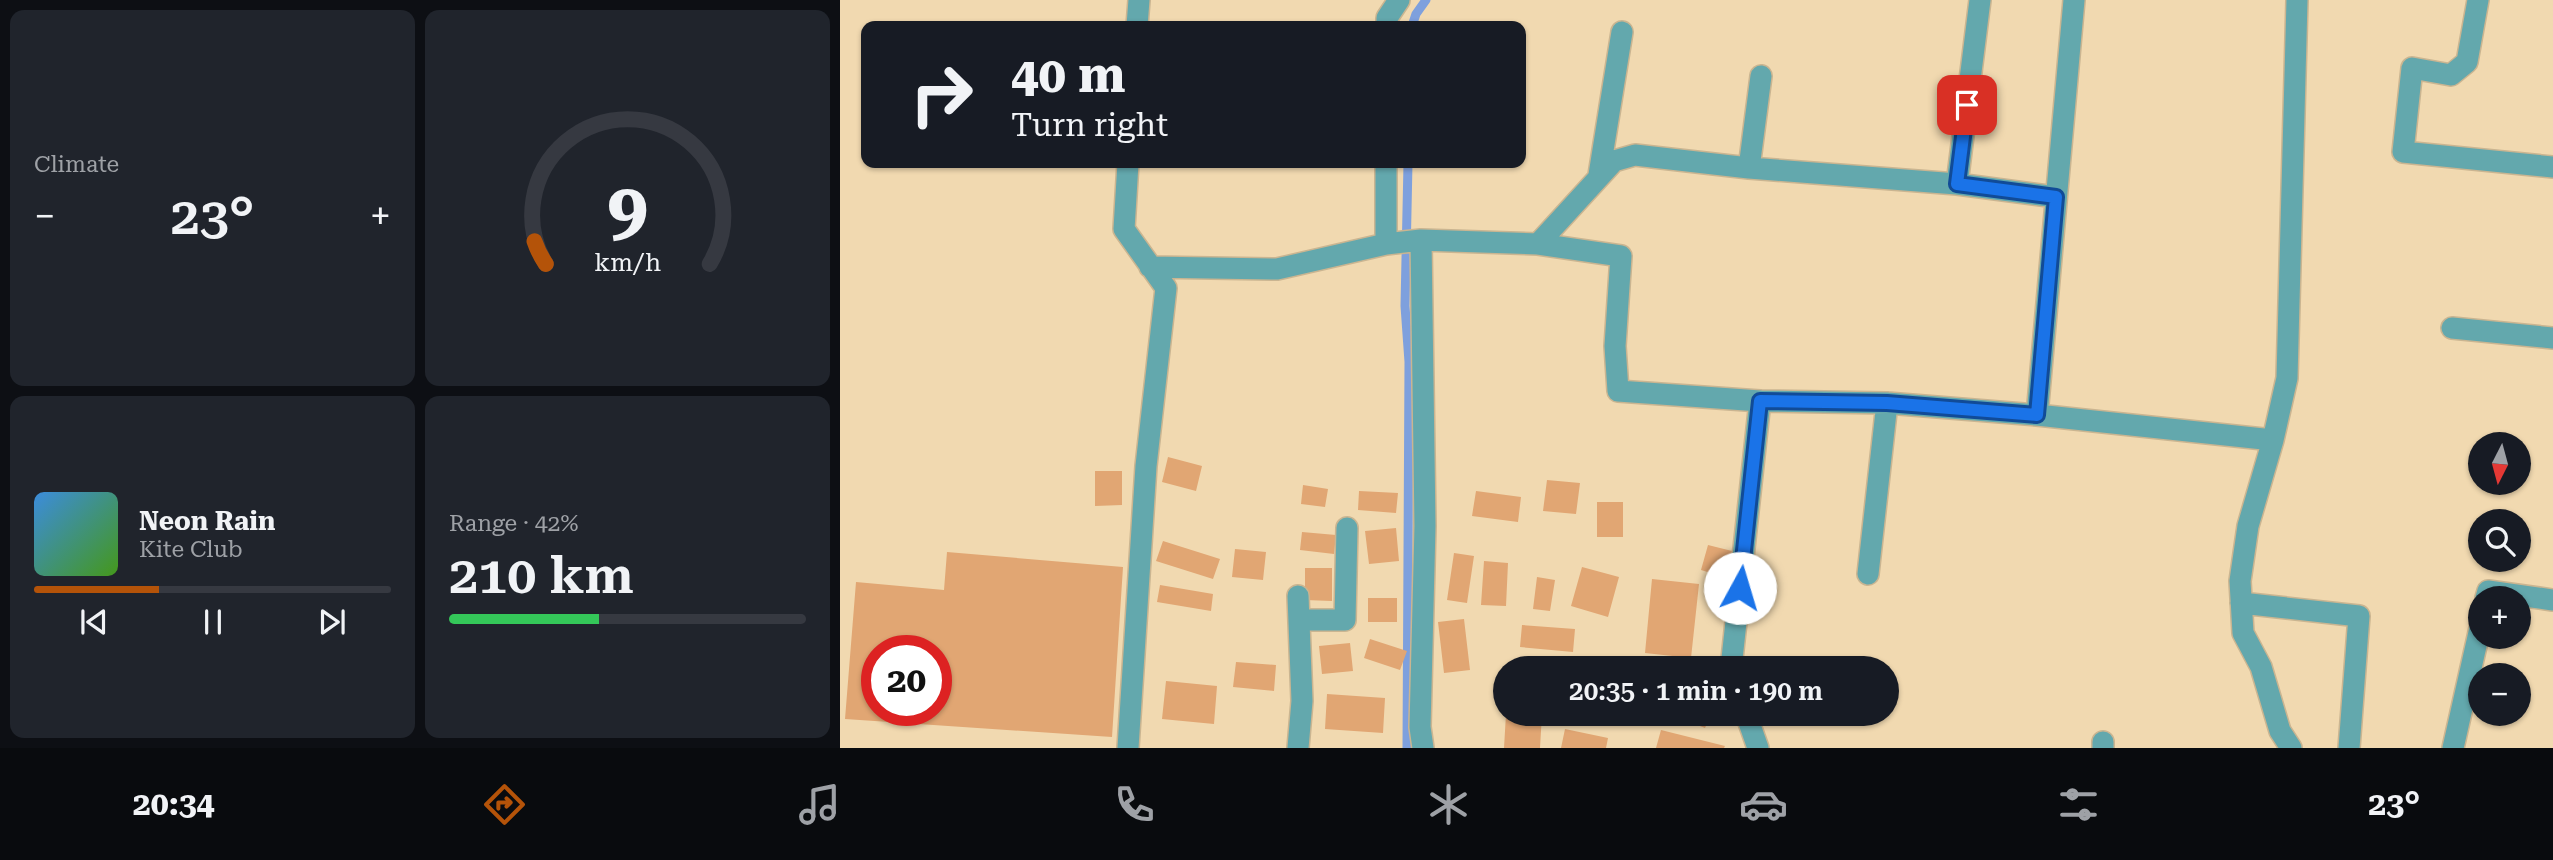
<!DOCTYPE html>
<html lang="en">
<head>
<meta charset="utf-8">
<style>
  body { margin:0; font-family:"Roboto Serif",serif; background:#20242c; color:#f1f3f6; height:100vh; display:flex; flex-direction:column; font-size:26px; white-space:nowrap }
  * { box-sizing:border-box; margin:0 }
  p { font-size:23px; color:#9ea1a6 }
  .icon { flex:none; width:38px; height:38px; fill:none; stroke:currentColor; stroke-width:2; stroke-linecap:round; stroke-linejoin:round }
  .map { position:relative; flex:1; overflow:hidden }
  .details { display:flex; flex-direction:column; gap:10px; padding:10px; background:#0d0f14; width:840px }
  .details>* { flex:none }
  .banner { position:absolute; left:21px; top:21px; width:665px; height:147px; border-radius:14px; box-shadow:0 2px 5px #0004; background:#171b24; color:#f1f3f6; overflow:hidden }
  .needle { width:46px; rotate:186deg }
  .fabs { position:absolute; left:1628px; top:432px; display:grid; gap:14px }
  .fabs a { display:grid; place-items:center; width:63px; height:63px; border-radius:50%; background:#171b24; box-shadow:0 2px 5px #0004; font-size:35px }
  .speed { position:absolute; left:21px; top:635px; display:flex; gap:14px; font-size:35px; font-weight:700; text-align:center }
  .speed>* { display:grid; place-content:center; width:91px; height:91px; border-radius:50%; background:#171b24; box-shadow:0 2px 5px #0004; line-height:1 }
  .speed .limit { border:10px solid #d22; background:#fff; color:#111 }
  .pin { position:absolute; display:grid; place-items:center; width:60px; height:60px; color:#fff; margin:-30px; border-radius:14px; box-shadow:0 4px 10px #0006 }
  .me { position:absolute; width:77px; margin:-38px; rotate:6deg; stroke-linejoin:round; filter:drop-shadow(0 0 5px #0008) }
  .turn { display:flex; align-items:center; gap:24px; height:147px; padding:0 35px; font-size:32px }
  .turn .icon { width:91px; height:91px; stroke-width:2.5 }
  .turn b { display:block; font-size:49px; line-height:60px }
  .big { font-size:52px; font-weight:600; line-height:1.1 }
  .details .tile { flex:1; display:flex; flex-direction:column; justify-content:center; gap:10px; min-width:0; padding:0 24px; border-radius:14px; background:#20242c }
  .details .dial { align-items:center; gap:0 }
  .dial svg { height:182px; overflow:visible; fill:none; stroke:#363941; stroke-width:7; stroke-linecap:round; text-anchor:middle }
  .dial text { fill:#f1f3f6; stroke:none }
  .song { display:flex; align-items:center; gap:21px }
  .cover { width:84px; height:84px; border-radius:10px; background:linear-gradient(135deg,hsl(210 70% 55%),hsl(100 70% 35%)) }
  .played { height:7px; border-radius:4px; background:linear-gradient(90deg,#b45309 35%,#363941 35%) }
  .keys { display:flex; justify-content:space-around; direction:ltr }
  .heat { display:flex; justify-content:space-between; align-items:center; font-size:38px; direction:ltr }
  .charge { height:10px; border-radius:5px; background:linear-gradient(90deg,#34c759 42%,#363941 0) }
  .details .tiles { flex:1; display:grid; gap:10px; grid-template-columns:repeat(2,1fr) }
  .trip { position:absolute; left:653px; top:656px; width:406px; height:70px; border-radius:35px; background:#171b24; box-shadow:0 2px 5px #0004; font-weight:600; line-height:70px; text-align:center }
  .menu { display:flex; height:112px; justify-content:space-around; align-items:center; background:#090b0e; color:#9ea1a6 }
  .menu .icon { width:49px; height:49px }
  .menu .active { color:#b45309 }
  .menu b { font-size:32px; color:#f1f3f6 }
  main { display:flex; flex:1; min-height:0 }
  .map>svg:first-child { display:block }
  .lines { fill:none; stroke-linecap:round; stroke-linejoin:round }
  .stream { stroke:#7ea0dd; stroke-width:9 }
  .building { fill:#e1a673; fill-rule:evenodd }
  .minor-casing { stroke:#cab591; stroke-width:24 }
  .minor { stroke:#63a8ad; stroke-width:21 }
  .route-casing { stroke:#114b97; stroke-width:18 }
  .route { stroke:#1a73e8; stroke-width:12 }
</style>
</head>
<body>
<main>
<section class="details">
<div class="tiles">
<div class="tile"><p>Climate</p>
<div class="heat"><a>−</a><b class="big">23°</b><a>+</a></div>
</div>
<div class="tile dial"><svg viewBox="0 0 100 80">
<path d="M14 69A42 42 0 1 1 86 69"/>
<path d="M14 69A42 42 0 0 1 9 59" stroke="#b45309"/>
<text x="50" y="56" font-size="32" font-weight="700">9</text>
<text x="50" y="72" font-size="11">km/h</text>
</svg></div>
<div class="tile">
<div class="song"><i class="cover"></i><div><b>Neon Rain</b><p>Kite Club</p></div></div>
<div class="played"></div>
<div class="keys"><svg class="icon" aria-label="previous" viewBox="0 0 24 24"><path d="M18 5L8 12l10 7zM5 5v14"/></svg><svg class="icon" aria-label="pause" viewBox="0 0 24 24"><path d="M8 5v14M16 5v14"/></svg><svg class="icon" aria-label="next" viewBox="0 0 24 24"><path d="M6 5l10 7-10 7zM19 5v14"/></svg></div>
</div>
<div class="tile"><p>Range · 42%</p><b class="big">210 km</b><div class="charge"></div></div>
</div>
</section>
<div class="map">
<svg width="1713" height="748" viewBox="0 0 1713 748">
  <rect width="100%" height="100%" fill="#f1d9b0"/>
  <g class="lines">
    <!-- stream -->
    <path class="stream" d="M572,26L576,14L586,0
      M567,748L569,362L565,306L568,163"/>
  </g>
  <!-- building -->
  <path class="building" d="M328,457L362,466L356,491L322,482Z
    M255,471H282V505L255,506Z
    M707,480L740,483L736,514L703,511Z
    M463,485L488,489L485,507L461,504Z
    M519,491L558,493L556,513L518,510Z
    M636,491L681,497L678,522L632,516Z
    M757,502H783V537H757Z
    M556,528L559,561L529,564L525,531Z
    M462,532L496,535L494,554L460,550Z
    M323,541L380,559L373,579L316,561Z
    M868,545L892,551L884,577L861,570Z
    M395,549L426,552L423,580L392,577Z
    M107,552L283,567L272,737L5,719L16,582L104,590ZM37,651H96V710H37Z
    M614,553L634,556L627,603L607,600Z
    M644,561L668,563L666,606L641,605Z
    M742,567L779,577L768,617L731,606Z
    M465,568H492V601L465,600Z
    M697,577L715,580L710,611L693,609Z
    M812,579L859,584L851,658L805,653Z
    M320,585L373,594L371,611L317,602Z
    M528,598H557V622H528Z
    M624,619L630,670L604,673L598,622Z
    M682,625L735,629L733,652L680,647Z
    M530,639L567,651L560,670L524,658Z
    M510,643L513,671L482,674L479,646Z
    M396,662L436,665L434,691L393,687Z
    M326,681L377,686L374,724L322,719Z
    M487,694L545,698L543,733L485,729Z
    M666,714H702L700,748H664Z
    M829,714H871L865,728Z
    M725,729L768,738L766,748H721Z
    M821,730L885,746L884,748H816Z"/>
  <g class="lines">
    <defs>
      <path id="minor" d="M1638,0L1627,62L1611,75L1572,68L1563,152L1713,167
        M297,26L299,0
        M547,26V18L559,0
        M909,168L921,76
        M759,175L782,32
        M1117,184L1140,0
        M581,240L585,526L580,727L583,748
        M546,244V163
        M698,244L774,161L795,155L909,168L1117,184L1216,197
        M310,267L437,269L546,244L581,240L698,244L781,256L775,346L778,391L920,401L1047,403L1197,415L1433,440
        M1612,328L1713,338
        M1197,415L1234,0
        M1028,574L1047,403
        M1646,598L1648,591L1713,600
        M1401,603L1519,616L1509,748
        M460,620H505L507,528
        M891,668L920,401
        M906,714L918,748
        M288,748L306,466L326,288L284,229L288,163
        M458,748L462,701L458,596
        M1263,748V742
        M1451,748L1440,731L1421,667L1403,633L1400,581L1408,526L1433,440L1447,378L1457,0
        M1613,748L1640,628"/>
    </defs>
    <!-- minor casing -->
    <use href="#minor" class="minor-casing"/>
    <!-- minor -->
    <use href="#minor" class="minor"/>
  </g>
  <g class="lines">
    <defs>
      <path id="route" d="M900,588L920,401L1047,403L1197,415L1216,197L1117,184L1127,105"/>
    </defs>
    <!-- route casing -->
    <use href="#route" class="route-casing"/>
    <!-- route -->
    <use href="#route" class="route"/>
  </g>
</svg>
<div class="fabs">
<a><svg class="needle" viewBox="-14 -14 28 28"><path d="M0-13l5 13h-10z" fill="#e53935"/><path d="M0 13l5-13h-10z" fill="#9ea1a6"/></svg></a>
<a><svg class="icon" aria-label="search" viewBox="0 0 24 24"><circle cx="10" cy="10" r="6"/><path d="M15 15l6 6"/></svg></a>
<a>+</a>
<a>−</a>
</div>
<div class="speed"><div class="limit">20</div></div>
<div class="pin" style="left:1127px;top:105px;background:#d93025"><svg class="icon" aria-label="arrive" viewBox="0 0 24 24"><path d="M6 21V4h12l-3 4 3 4H6"/></svg></div>
<svg class="me" style="left:900px;top:588px" viewBox="-20 -20 40 40"><circle r="19" fill="#fff"/><path d="M0-13L10 11 0 6-10 11z" fill="#1a73e8"/></svg>
<div class="trip">20:35 · 1 min · 190 m</div>
<div class="banner">
<div class="turn"><svg class="icon" aria-label="right" viewBox="0 0 24 24"><path d="M7 20v-9h11M14 6l5 5-5 5"/></svg><div><b>40 m</b>Turn right</div></div>
</div>
</div>
</main>
<nav class="menu">
<b>20:34</b>
<svg class="icon active" aria-label="directions" viewBox="0 0 24 24"><path d="M12 3l9 9-9 9-9-9zM9 14v-3h6M13 9l2 2-2 2"/></svg>
<svg class="icon" aria-label="music" viewBox="0 0 24 24"><path d="M9 18V5l10-2v13"/><circle cx="6" cy="18" r="3"/><circle cx="16" cy="16" r="3"/></svg>
<svg class="icon" aria-label="phone" viewBox="0 0 24 24"><path d="M5 4h4l2 5-3 2q2 4 5 5l2-3 5 2v4C11 20 4 13 5 4z"/></svg>
<svg class="icon" aria-label="climate" viewBox="0 0 24 24"><path d="M12 3v18M4 7l16 10M4 17L20 7"/></svg>
<svg class="icon" aria-label="car" viewBox="0 0 24 24"><path d="M5 17H2v-5l4-1 3-4h7l3 4 3 1v5h-3M9 17h6M6 11h13"/><circle cx="7" cy="17" r="2"/><circle cx="17" cy="17" r="2"/></svg>
<svg class="icon" aria-label="filters" viewBox="0 0 24 24"><path d="M4 7h16M4 17h16"/><circle cx="9" cy="7" r="2"/><circle cx="15" cy="17" r="2"/></svg>
<b>23°</b>
</nav>
</body>
</html>
